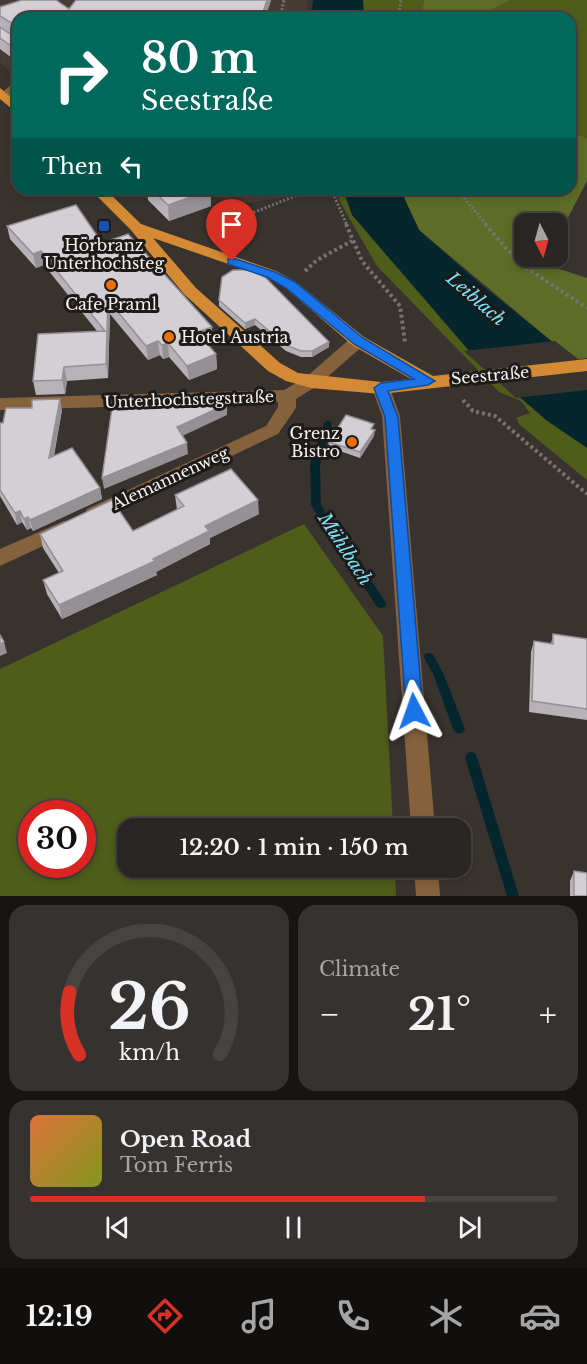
<!DOCTYPE html>
<html lang="en">
<head>
<meta charset="utf-8">
<style>
  body { margin:0; font-family:"Libre Baskerville",serif; background:#363230; color:#f1f3f6; height:100vh; display:flex; flex-direction:column; font-size:22px; white-space:nowrap }
  * { box-sizing:border-box; margin:0 }
  p { font-size:20px; color:#a5a5a6 }
  .icon { flex:none; width:33px; height:33px; fill:none; stroke:currentColor; stroke-width:2; stroke-linecap:round; stroke-linejoin:round }
  .map { position:relative; height:896px; overflow:hidden }
  .panel { display:flex; flex-direction:column; gap:9px; padding:9px; background:#171513; flex:1 }
  .panel>* { flex:none }
  .top-card { position:absolute; left:12px; top:12px; width:564px; height:183px; border-radius:18px; box-shadow:0 3px 9px #0003,0 0 0 2px #464341; background:#00695c; color:#fff; overflow:hidden }
  .needle { width:39px; rotate:174deg }
  .tools { position:absolute; left:514px; top:213px; display:grid; gap:12px }
  .tools a { display:grid; place-items:center; width:54px; height:54px; border-radius:12px; background:#2a2623; box-shadow:0 3px 9px #0003,0 0 0 2px #464341; font-size:30px }
  .speed { position:absolute; left:18px; top:800px; display:flex; gap:12px; font-size:30px; font-weight:700; text-align:center }
  .speed>* { display:grid; place-content:center; width:78px; height:78px; border-radius:50%; background:#2a2623; box-shadow:0 3px 9px #0003,0 0 0 2px #464341; line-height:1 }
  .speed .limit { border:9px solid #d22; background:#fff; color:#111 }
  .pin { position:absolute; display:grid; place-items:center; width:51px; height:51px; color:#fff; margin:-62px -26px; border-radius:50% 50% 50% 0; rotate:-45deg; box-shadow:0 0 6px #0007 }
  .pin .icon { rotate:45deg }
  .me { position:absolute; width:66px; margin:-33px; rotate:356deg; stroke-linejoin:round; filter:drop-shadow(0 0 4px #0008) }
  .turn { display:flex; align-items:center; gap:21px; height:126px; padding:0 30px; font-size:27px }
  .turn .icon { width:78px; height:78px; stroke-width:2.5 }
  .turn b { display:block; font-size:42px; line-height:51px }
  .then { display:flex; align-items:center; height:57px; padding:0 30px; background:#0003; gap:12px; font-size:22px }
  .big { font-size:45px; font-weight:600; line-height:1.1 }
  .panel .widget { flex:1; display:flex; flex-direction:column; justify-content:center; gap:9px; min-width:0; padding:0 21px; border-radius:18px; background:#363230 }
  .panel .dial { align-items:center; gap:0 }
  .dial svg { height:156px; overflow:visible; fill:none; stroke:#464341; stroke-width:7; stroke-linecap:round; text-anchor:middle }
  .dial text { fill:#f1f3f6; stroke:none }
  .song { display:flex; align-items:center; gap:18px }
  .cover { width:72px; height:72px; border-radius:9px; background:linear-gradient(135deg,hsl(20 70% 55%),hsl(70 70% 35%)) }
  .played { height:6px; border-radius:3px; background:linear-gradient(90deg,#d93025 75%,#464341 75%) }
  .keys { display:flex; justify-content:space-around; direction:ltr }
  .heat { display:flex; justify-content:space-between; align-items:center; font-size:33px; direction:ltr }
  .panel .tiles { flex:1; display:grid; gap:9px; grid-template-columns:1fr 1fr }
  .widget:last-child { grid-column:span 2 }
  .trip { position:absolute; left:117px; top:818px; width:354px; height:60px; border-radius:18px; background:#2a2623; box-shadow:0 3px 9px #0003,0 0 0 2px #464341; font-weight:600; line-height:60px; text-align:center }
  .dock { display:flex; height:96px; justify-content:space-around; align-items:center; background:#110f0e; color:#a5a5a6 }
  .dock .icon { width:42px; height:42px }
  .dock .selected { color:#d93025 }
  .dock b { font-size:27px; color:#f1f3f6 }
  .map>svg:first-child { display:block }
  .built { fill:#473b35 }
  .green { fill:#4f5c1a; fill-rule:evenodd }
  .forest { fill:#5d6c26 }
  .water { fill:#06262d }
  .pier { fill:#38332f }
  .lines { fill:none; stroke-linecap:round; stroke-linejoin:round }
  .stream { fill:#06262d; fill-rule:evenodd }
  .path-far1 { stroke:#787370; stroke-width:3; stroke-dasharray:2 2; stroke-linecap:butt }
  .path { stroke:#787370; stroke-width:4; stroke-dasharray:3 3; stroke-linecap:butt }
  .lane { fill:#85613c; fill-rule:evenodd }
  .street { fill:#85613c; fill-rule:evenodd }
  .primary { fill:#d48a34; fill-rule:evenodd }
  .wall { fill:#b6b2b7 }
  .shaded-wall { fill:#949195 }
  .building { fill:#d4cfd5; stroke:#949195; stroke-width:1.5 }
  .route { fill:#1a73e8; stroke:#114b97; stroke-width:1.5 }
  .transit-dot { fill:#1a4fb4; stroke:#1d1b19; stroke-width:2 }
  .food-dot { fill:#e8710a; stroke:#1d1b19; stroke-width:2 }
  .labels { text-anchor:middle; dominant-baseline:central; stroke-width:6; stroke-linejoin:round; paint-order:stroke }
  .poi-label { font-size:16px; fill:#f6f2f0; stroke:#1d1b19 }
  .street-label { font-size:16px; fill:#f6f2f0; stroke:#1d1b19 }
  .water-label { font-size:18px; font-style:italic; fill:#7ce2fb; stroke:#1d1b19 }
</style>
</head>
<body>
<div class="map">
<svg width="587" height="896" viewBox="0 0 587 896">
  <rect width="100%" height="100%" fill="#38332f"/>
  <!-- built -->
  <path class="built" d="M0,0H308L305,18H18V79L0,62Z
    M207,189H301L280,198L232,205Z"/>
  <!-- green -->
  <path class="green" d="M363,0H424L421,18H364Z
    M511,0H587V138L570,131V18H495L487,12Z
    M336,189H375L587,405V480L520,425L516,418L530,413L521,401L499,392L377,266L340,202Z
    M304,524L383,636L393,828H128V867H395L396,896H0V669ZM32,813H82V864H32Z"/>
  <!-- forest -->
  <path class="forest" d="M424,0H511L487,12L495,18H421Z
    M570,131L587,138V181L558,237V224H525V256L548,257L544,264L587,278V358L574,360L419,230L400,189H570Z"/>
  <!-- water -->
  <path class="water" d="M313,0H363L364,18H311Z
    M343,189H400L419,230L478,282L587,370V448L546,420L476,359L352,215Z"/>
  <!-- pier -->
  <path class="pier" d="M555,341L587,366V390L516,398L464,351Z"/>
  <g class="lines">
    <!-- stream -->
    <path class="stream" d="M328,420L332,423L320,465L321,505L385,601L386,604L385,607L381,608L377,607L311,505L310,465L324,423Z
      M429,653L433,654L444,675L465,729L463,732L459,734L455,732L453,729L434,676L424,657L425,654Z
      M471,752L475,753L477,757L519,896H507L465,757L467,753Z"/>
    <!-- path-far1 -->
    <path class="path-far1" d="M280,18L284,0
      M398,18L401,0
      M331,189L347,225
      M456,189L487,225
      M238,225L252,213L313,189"/>
    <!-- path -->
    <path class="path" d="M346,224L362,261L400,306L405,342
      M485,224L519,263L587,308
      M226,236L240,224
      M305,271L317,260L352,241
      M463,400L473,411L495,416L587,494"/>
    <!-- lane -->
    <path class="lane" d="M18,79V89L8,99H0V94Z"/>
    <!-- street -->
    <path class="street" d="M358,336L364,337L366,341L364,345L317,386L296,399V408L278,434L94,521L87,519L85,514L87,509L266,426L278,407V402L0,410V398L284,390L305,378L352,337Z
      M381,382L390,388L400,416L435,828H411L382,416L372,388Z
      M64,521L71,523L74,528L71,533L0,566V549Z
      M414,867H438L440,896H416Z"/>
    <!-- primary -->
    <path class="primary" d="M0,88L18,103V114L0,99Z
      M90,189H105L141,224L276,271L296,282L364,337L433,376L587,359V371L381,394L311,388L286,381L268,371L184,294L130,229ZM153,238L266,277L286,288L352,345L411,379L381,382L298,373L280,363L196,288Z"/>
  </g>
  <!-- wall -->
  <path class="wall" d="M76,0H271L265,18H18V60L16,61L0,49V7L69,9Z
    M147,189H209L211,190V206L169,221L148,200Z
    M7,226L102,243L213,341L206,343L216,354L217,369L189,380L169,357L163,359L160,355L148,360L110,314L108,378L67,381L65,394L36,395L33,381L97,331L44,265L36,268L10,239Z
    M219,300L329,342V347L312,357H301L286,351L255,325L245,329L219,306Z
    M62,410L54,456L100,488L102,499L33,531L31,528L27,530L22,522L17,525L0,496V423Z
    M373,430L374,436L360,458L328,447L329,442Z
    M175,495L259,514L210,538V544L156,572L157,575L62,619L47,594L43,580L59,573L43,548L40,534L133,531L177,510Z
    M553,634L587,639V720L529,712L531,652L534,641L551,644Z
    M574,871L587,896H570V881Z"/>
  <!-- shaded-wall -->
  <path class="shaded-wall" d="M267,0H271L265,18H261Z
    M18,47V60L16,61L14,48Z
    M211,190V206L169,221L168,205Z
    M41,251L44,265L36,268L33,254Z
    M108,300L110,314L108,378L106,364Z
    M255,319V325L245,329V323Z
    M212,327L213,341L198,346L197,332Z
    M158,341L160,355L148,360L146,346Z
    M329,342V347L312,357V351Z
    M168,343L169,357L163,359L162,345Z
    M216,354L217,369L189,380L187,366Z
    M64,367L67,381L65,394L62,380Z
    M60,399L62,410L51,469L49,458Z
    M227,404V415L178,438L177,427Z
    M375,430L374,436L360,458V452Z
    M187,443L188,454L104,489L102,478Z
    M100,488L102,499L33,531L30,520Z
    M258,500L259,514L210,538V544L156,572L157,575L62,619L59,605L153,559L205,526Z
    M20,511L22,522L17,525L15,513Z
    M28,517L31,528L27,530L24,519Z
    M4,642L7,653L0,656V644Z"/>
  <!-- building -->
  <path class="building" d="M22,0H56L69,9L76,0H267L261,18H18V27L0,16V7Z
    M0,27L15,37L18,35V47L14,48L0,38Z
    M151,189H209L211,190L168,205Z
    M76,205L102,243L128,234L212,327L197,332L216,354L187,366L168,343L162,345L158,341L146,346L108,300L106,364L64,367L62,380L33,381L38,334L105,331L41,251L33,254L7,226Z
    M233,270H253L266,278L329,342L312,351H301L286,345L255,319L245,323L219,300L222,277Z
    M60,399L49,458L72,448L100,488L30,520L28,517L24,519L20,511L15,513L0,490V423H3L6,408H32V400Z
    M227,404L177,427L187,443L102,478L112,408Z
    M346,415L374,424L371,429L375,430L360,452L329,442Z
    M231,469L258,500L205,526L209,531L153,559L155,561L59,605L43,580L63,571L40,534L112,500L133,531L184,506L175,495Z
    M553,634L587,639V709L532,701L534,641L553,644Z
    M0,635L4,642L0,644Z
    M574,871L587,873V896H574Z"/>
  <!-- route -->
  <path class="route" d="M228,259H236L275,272L295,282L363,338L435,381L428,385L388,391L398,417L423,711L420,716L414,718L408,716L406,711L385,417L374,388L381,383L414,379L354,344L286,288L267,277L228,264Z"/>
  <!-- markers -->
  <rect class="transit-dot" x="98" y="220" width="12" height="12" rx="3"/>
  <g class="food-dot">
    <circle cx="111" cy="285" r="6"/>
    <circle cx="169" cy="337" r="6"/>
    <circle cx="352" cy="442" r="6"/>
  </g>
  <g class="labels">
    <!-- poi labels -->
    <g class="poi-label">
      <text x="104" y="245">Hörbranz<tspan x="104" dy="18">Unterhochsteg</tspan></text>
      <text x="111" y="304">Cafe Praml</text>
      <text x="181" y="337" text-anchor="start">Hotel Austria</text>
      <text x="340" y="433" text-anchor="end">Grenz<tspan x="340" dy="18">Bistro</tspan></text>
    </g>
    <!-- street labels -->
    <g class="street-label">
      <text transform="translate(490 375) rotate(-5)">Seestraße</text>
      <text transform="translate(189 399) rotate(-2)">Unterhochstegstraße</text>
      <text transform="translate(170 478) rotate(-25)">Alemannenweg</text>
    </g>
    <!-- water labels -->
    <g class="water-label">
      <text transform="translate(476 299) rotate(41)">Leiblach</text>
      <text transform="translate(345 549) rotate(57)">Mühlbach</text>
    </g>
  </g>
</svg>
<div class="tools">
<a><svg class="needle" viewBox="-14 -14 28 28"><path d="M0-13l5 13h-10z" fill="#e53935"/><path d="M0 13l5-13h-10z" fill="#a5a5a6"/></svg></a>
</div>
<div class="speed"><div class="limit">30</div></div>
<div class="pin" style="left:232px;top:261px;background:#d93025"><svg class="icon" aria-label="arrive" viewBox="0 0 24 24"><path d="M6 21V4h12l-3 4 3 4H6"/></svg></div>
<svg class="me" style="left:414px;top:711px" viewBox="-20 -20 40 40"><path d="M0-17L14 15 0 8-14 15z" fill="#1a73e8" stroke="#fff" stroke-width="4"/></svg>
<div class="trip">12:20 · 1 min · 150 m</div>
<div class="top-card">
<div class="turn"><svg class="icon" aria-label="right" viewBox="0 0 24 24"><path d="M7 20v-9h11M14 6l5 5-5 5"/></svg><div><b>80 m</b>Seestraße</div></div>
<div class="then">Then<svg class="icon" aria-label="left" viewBox="0 0 24 24"><path d="M17 20v-9H6M10 6l-5 5 5 5"/></svg></div>
</div>
</div>
<section class="panel">
<div class="tiles">
<div class="widget dial"><svg viewBox="0 0 100 80">
<path d="M14 69A42 42 0 1 1 86 69"/>
<path d="M14 69A42 42 0 0 1 9 37" stroke="#d93025"/>
<text x="50" y="56" font-size="32" font-weight="700">26</text>
<text x="50" y="72" font-size="11">km/h</text>
</svg></div>
<div class="widget"><p>Climate</p>
<div class="heat"><a>−</a><b class="big">21°</b><a>+</a></div>
</div>
<div class="widget">
<div class="song"><i class="cover"></i><div><b>Open Road</b><p>Tom Ferris</p></div></div>
<div class="played"></div>
<div class="keys"><svg class="icon" aria-label="previous" viewBox="0 0 24 24"><path d="M18 5L8 12l10 7zM5 5v14"/></svg><svg class="icon" aria-label="pause" viewBox="0 0 24 24"><path d="M8 5v14M16 5v14"/></svg><svg class="icon" aria-label="next" viewBox="0 0 24 24"><path d="M6 5l10 7-10 7zM19 5v14"/></svg></div>
</div>
</div>
</section>
<nav class="dock">
<b>12:19</b>
<svg class="icon selected" aria-label="directions" viewBox="0 0 24 24"><path d="M12 3l9 9-9 9-9-9zM9 14v-3h6M13 9l2 2-2 2"/></svg>
<svg class="icon" aria-label="music" viewBox="0 0 24 24"><path d="M9 18V5l10-2v13"/><circle cx="6" cy="18" r="3"/><circle cx="16" cy="16" r="3"/></svg>
<svg class="icon" aria-label="phone" viewBox="0 0 24 24"><path d="M5 4h4l2 5-3 2q2 4 5 5l2-3 5 2v4C11 20 4 13 5 4z"/></svg>
<svg class="icon" aria-label="climate" viewBox="0 0 24 24"><path d="M12 3v18M4 7l16 10M4 17L20 7"/></svg>
<svg class="icon" aria-label="car" viewBox="0 0 24 24"><path d="M5 17H2v-5l4-1 3-4h7l3 4 3 1v5h-3M9 17h6M6 11h13"/><circle cx="7" cy="17" r="2"/><circle cx="17" cy="17" r="2"/></svg>
</nav>
</body>
</html>
